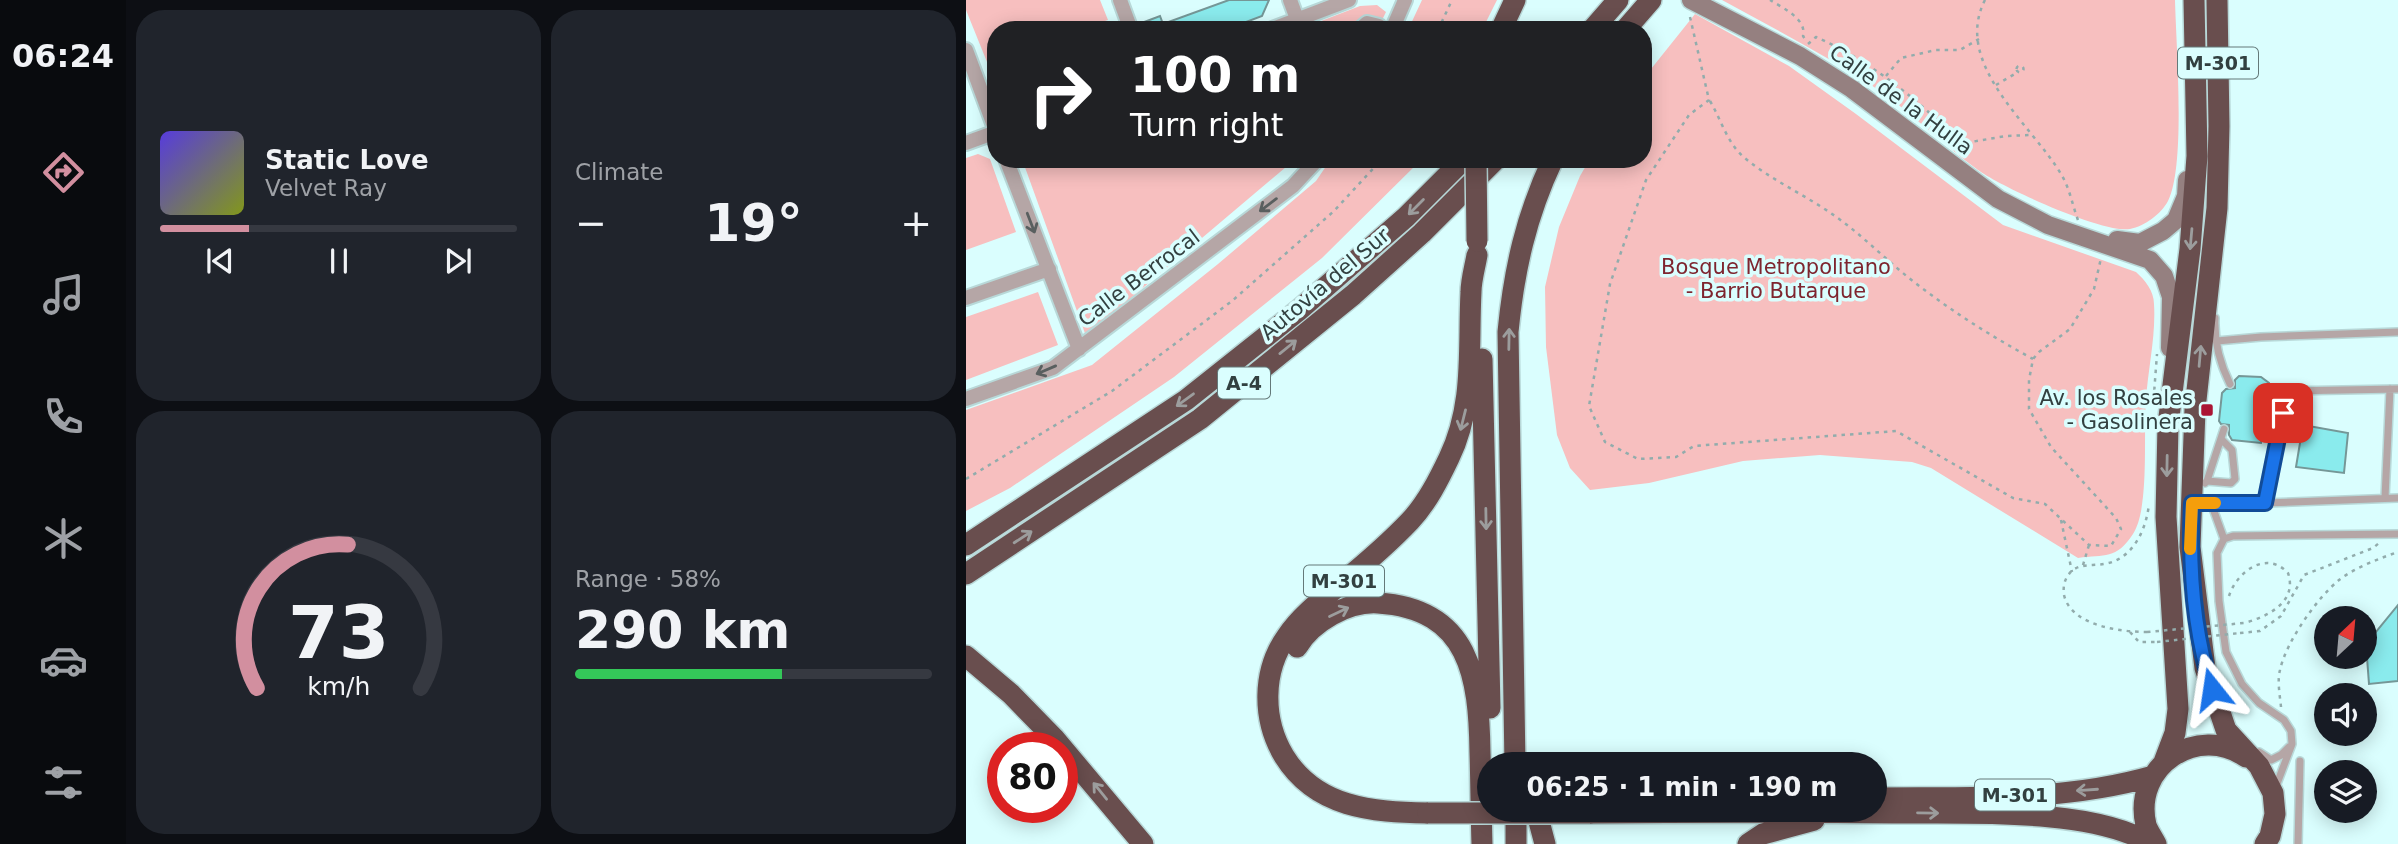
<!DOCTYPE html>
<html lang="en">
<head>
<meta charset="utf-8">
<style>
  body { margin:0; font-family:"DejaVu Sans",sans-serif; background:#20242c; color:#f1f3f6; height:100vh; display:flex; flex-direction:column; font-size:26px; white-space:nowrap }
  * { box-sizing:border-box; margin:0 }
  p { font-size:23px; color:#9ea1a6 }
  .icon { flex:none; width:38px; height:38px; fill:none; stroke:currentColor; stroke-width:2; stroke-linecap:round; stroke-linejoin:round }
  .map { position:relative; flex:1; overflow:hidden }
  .side { display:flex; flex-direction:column; gap:10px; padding:10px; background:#0d0f14; width:840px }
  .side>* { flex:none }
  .banner { position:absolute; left:21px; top:21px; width:665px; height:147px; border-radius:28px; box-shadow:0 4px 18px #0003; background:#202124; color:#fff; overflow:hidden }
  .needle { width:46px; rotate:26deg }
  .controls { position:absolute; left:1348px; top:606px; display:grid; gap:14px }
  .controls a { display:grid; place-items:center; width:63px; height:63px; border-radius:50%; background:#171b24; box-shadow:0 4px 18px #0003; font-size:35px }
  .speed { position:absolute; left:21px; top:732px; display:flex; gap:14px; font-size:35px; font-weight:700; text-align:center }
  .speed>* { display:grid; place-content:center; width:91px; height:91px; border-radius:50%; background:#171b24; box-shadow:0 4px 18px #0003; line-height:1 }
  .speed .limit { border:10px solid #d22; background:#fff; color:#111 }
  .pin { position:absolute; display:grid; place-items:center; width:60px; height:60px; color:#fff; margin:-30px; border-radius:14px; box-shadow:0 4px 10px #0006 }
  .me { position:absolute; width:77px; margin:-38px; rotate:345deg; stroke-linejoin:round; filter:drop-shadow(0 0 5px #0008) }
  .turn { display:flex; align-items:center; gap:24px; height:147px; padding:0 28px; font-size:32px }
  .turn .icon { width:91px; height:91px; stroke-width:2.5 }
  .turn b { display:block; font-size:49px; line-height:60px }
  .big { font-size:52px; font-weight:800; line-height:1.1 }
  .side .widget { flex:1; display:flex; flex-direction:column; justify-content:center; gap:10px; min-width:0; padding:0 24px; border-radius:28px; background:#20242c }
  .side .dial { align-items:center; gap:0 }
  .dial svg { height:182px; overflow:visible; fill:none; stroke:#363941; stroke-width:7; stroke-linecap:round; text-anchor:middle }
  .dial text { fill:#f1f3f6; stroke:none }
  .song { display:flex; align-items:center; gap:21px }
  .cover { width:84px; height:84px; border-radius:10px; background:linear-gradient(135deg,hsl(250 70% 55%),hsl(70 70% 35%)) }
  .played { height:7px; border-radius:4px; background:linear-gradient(90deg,#d28f9f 25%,#363941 25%) }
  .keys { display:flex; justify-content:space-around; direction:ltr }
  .heat { display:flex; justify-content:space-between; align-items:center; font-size:38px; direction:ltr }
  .charge { height:10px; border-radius:5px; background:linear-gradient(90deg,#34c759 58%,#363941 0) }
  .side .tiles { flex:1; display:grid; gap:10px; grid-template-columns:repeat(2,1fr) }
  .trip { position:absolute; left:511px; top:752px; width:410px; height:70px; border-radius:35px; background:#171b24; box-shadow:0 4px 18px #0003; font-weight:800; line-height:70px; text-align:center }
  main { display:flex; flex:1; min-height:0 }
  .tabs { display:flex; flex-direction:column; width:126px; justify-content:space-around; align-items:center; background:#090b0e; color:#9ea1a6 }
  .tabs .icon { width:49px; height:49px }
  .tabs .on { color:#d28f9f }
  .tabs b { font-size:32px; color:#f1f3f6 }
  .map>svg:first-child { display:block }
  .green { fill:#f7bfbf }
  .building { fill:#8aebed; stroke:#759797; stroke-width:2 }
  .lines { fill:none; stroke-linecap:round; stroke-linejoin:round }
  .lane-casing { stroke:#b8d8d8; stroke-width:10 }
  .street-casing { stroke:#b8d8d8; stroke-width:18 }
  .secondary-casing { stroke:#b8d8d8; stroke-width:21 }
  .highway-casing { stroke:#b8d8d8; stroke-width:24 }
  .path { stroke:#92acac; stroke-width:2.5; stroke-dasharray:3.5 5; stroke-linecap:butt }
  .lane { stroke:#b5a6a6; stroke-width:7 }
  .street { stroke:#b5a6a6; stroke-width:14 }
  .secondary { stroke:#958080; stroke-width:18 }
  .highway { stroke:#694e4e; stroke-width:21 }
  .highway-bridge-casing { stroke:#b8d8d8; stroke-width:24; stroke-linecap:butt }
  .path-bridge { stroke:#92acac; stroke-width:2.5; stroke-dasharray:3.5 5; stroke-linecap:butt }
  .highway-bridge { stroke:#694e4e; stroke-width:21 }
  .oneway { stroke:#595f5f }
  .oneway2 { stroke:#9c9d9d }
  .route-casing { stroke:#114b97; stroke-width:18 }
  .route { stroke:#1a73e8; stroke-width:12 }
  .slow { stroke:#f59e0b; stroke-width:12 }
  .poi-dot { fill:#ab1534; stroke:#dafefe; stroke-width:2.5 }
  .labels { text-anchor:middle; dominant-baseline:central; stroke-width:7; stroke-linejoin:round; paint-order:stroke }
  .shield { fill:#dafefe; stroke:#647979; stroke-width:2 }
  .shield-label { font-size:19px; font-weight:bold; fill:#324040 }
  .street-label { font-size:21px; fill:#324040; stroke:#dafefe }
  .park-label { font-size:21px; fill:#7e252f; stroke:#dafefe }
  .poi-label { font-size:21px; fill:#324040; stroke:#dafefe; text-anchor:end }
</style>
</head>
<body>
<main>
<nav class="tabs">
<b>06:24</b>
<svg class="icon on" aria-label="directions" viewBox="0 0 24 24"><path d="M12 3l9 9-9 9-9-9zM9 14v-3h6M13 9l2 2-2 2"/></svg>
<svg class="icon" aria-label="music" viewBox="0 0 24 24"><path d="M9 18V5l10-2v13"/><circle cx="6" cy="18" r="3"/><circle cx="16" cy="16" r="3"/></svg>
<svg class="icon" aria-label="phone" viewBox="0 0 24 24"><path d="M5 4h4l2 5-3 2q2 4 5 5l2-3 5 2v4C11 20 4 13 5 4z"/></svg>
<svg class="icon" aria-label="climate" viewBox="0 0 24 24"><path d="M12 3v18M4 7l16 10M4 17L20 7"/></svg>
<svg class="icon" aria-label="car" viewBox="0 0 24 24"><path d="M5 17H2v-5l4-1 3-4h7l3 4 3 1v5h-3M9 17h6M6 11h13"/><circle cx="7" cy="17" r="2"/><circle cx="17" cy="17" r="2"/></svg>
<svg class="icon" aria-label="filters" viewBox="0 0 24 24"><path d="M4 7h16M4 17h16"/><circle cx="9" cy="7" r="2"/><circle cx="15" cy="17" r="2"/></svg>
</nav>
<section class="side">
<div class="tiles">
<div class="widget">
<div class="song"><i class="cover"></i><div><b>Static Love</b><p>Velvet Ray</p></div></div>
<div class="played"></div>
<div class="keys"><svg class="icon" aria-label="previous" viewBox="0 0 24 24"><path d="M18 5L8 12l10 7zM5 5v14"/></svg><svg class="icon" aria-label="pause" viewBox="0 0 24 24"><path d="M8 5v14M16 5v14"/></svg><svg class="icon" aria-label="next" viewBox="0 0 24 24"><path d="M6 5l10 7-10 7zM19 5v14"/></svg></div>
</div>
<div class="widget"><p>Climate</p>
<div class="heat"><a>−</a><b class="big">19°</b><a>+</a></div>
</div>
<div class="widget dial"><svg viewBox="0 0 100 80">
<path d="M14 69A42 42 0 1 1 86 69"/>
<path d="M14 69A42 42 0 0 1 54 6" stroke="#d28f9f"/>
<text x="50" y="56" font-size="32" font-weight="700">73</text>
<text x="50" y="72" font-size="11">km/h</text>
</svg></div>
<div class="widget"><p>Range · 58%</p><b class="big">290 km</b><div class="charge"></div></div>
</div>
</section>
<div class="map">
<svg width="1432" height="844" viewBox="0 0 1432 844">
  <rect width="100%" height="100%" fill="#dafefe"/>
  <!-- green -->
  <path class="green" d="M0,0H134L142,20L121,27L122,30H30V59L21,62L0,10Z
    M456,0H531L516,30H442Z
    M756,0H1209C1210,44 1220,166 1202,201C1195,214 1179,226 1164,229C1138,234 1035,187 1012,170C976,144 945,112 908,87C859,55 807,28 756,0Z
    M411,5L420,12L411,30H332L394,6Z
    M729,14L823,66L890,114L1037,225L1170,272C1179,280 1188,291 1188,304C1190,336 1182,369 1180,400C1177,433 1184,508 1167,534C1150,560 1139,554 1112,558L965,468L946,462L854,455L777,461L683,483L624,490L604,468L591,435L580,347L579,287L593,227L614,176L624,159H677V79Z
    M12,154L24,159L50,232L0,250V158Z
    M56,159H316L320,167L120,336Z
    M365,159H456L356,258L208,377L44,488L0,511V410L126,365L252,264L350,181Z
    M72,292L92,345L0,380V317Z"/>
  <!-- building -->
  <path class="building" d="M263,0H303L296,16L259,30H174L173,24L194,16L197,24Z
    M1273,376L1295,377L1303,383L1295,443L1266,440L1263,435V425L1255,424L1253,421L1256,393L1260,389L1269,388V380Z
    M1337,425L1382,433L1378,473L1330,467Z
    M1432,605V681L1403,684L1400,644Z"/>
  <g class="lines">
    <defs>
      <path id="lane" d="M1249,318C1248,341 1254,364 1264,384
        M1251,341L1295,337L1432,332
        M1241,481L1265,483L1269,479L1266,450L1255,439
        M1239,483L1241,481L1258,429
        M1419,498L1424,389
        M1226,503H1299L1432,498
        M1245,503L1258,539
        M1299,503L1322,391L1432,389
        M1293,752L1305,760L1315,755L1323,747
        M1309,789L1326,744L1325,731L1318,720L1293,703L1276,684L1260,652L1253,601L1251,553L1258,539L1267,536L1432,534
        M1332,844L1334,761"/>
      <path id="street" d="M154,0L165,30
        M324,0L331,19
        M304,30L383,0
        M393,30L401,23L413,26
        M426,30L439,0
        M0,50L30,131
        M0,143L30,132
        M40,159L113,349
        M0,298L83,269
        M0,399L87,368L327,186L352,159"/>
      <path id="secondary" d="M725,0L834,56L886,89L1032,199L1082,225L1184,260L1198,276L1205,297L1204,348
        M1151,240L1174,243L1197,231L1210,220L1220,196L1221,180"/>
      <path id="highway" d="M1251,0L1253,126L1251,208L1229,409L1224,547L1239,668L1260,730L1293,766L1307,793L1309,814L1304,836L1299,844
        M535,30L549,0
        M626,30L652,0
        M659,30L685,0
        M516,359L524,708
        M0,545L220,400L332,311L440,217L498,159
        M0,574L234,419L387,295L456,233L530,159
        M331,647C346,622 382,601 412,603C504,609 513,677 514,753C515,783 515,814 516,844
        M0,656L45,694L88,738L177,844
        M1198,762L1209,733L1212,709L1200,517L1202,425L1224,249L1231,156L1228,0
        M549,765L542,332C548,270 560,216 587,159
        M908,798C1001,797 1097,802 1187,776
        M550,810V844
        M570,810L579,844
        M462,813C406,812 350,808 318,756C296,719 296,671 321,636C336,614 358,598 378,581C401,562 424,542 444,521C461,503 473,479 483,458C509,404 502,349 505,292C505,280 509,267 511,255
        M624,813C726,812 827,812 928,813C998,814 1126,807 1185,844
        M782,844L797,834L848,820
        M1190,844C1187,838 1182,831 1180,825C1166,766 1232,723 1280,757"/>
    </defs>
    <!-- lane casing -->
    <use href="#lane" class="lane-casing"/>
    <!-- street casing -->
    <use href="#street" class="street-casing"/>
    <!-- secondary casing -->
    <use href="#secondary" class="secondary-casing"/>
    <!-- highway casing -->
    <use href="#highway" class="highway-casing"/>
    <!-- path -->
    <path class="path" d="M804,0C817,8 841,19 837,36L841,42
      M1019,0C986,64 1066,125 1095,174C1104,189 1106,204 1112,220
      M724,17L743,100L723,115L680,180L644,284L623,406L639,442L672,459L710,457L728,446L930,431L1047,498L1079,504L1123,545L1145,546L1155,529L1150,518L1085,447L1063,409V380L1067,359L1073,352L1104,329L1128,289L1135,258
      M472,30L486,0
      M842,44L850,37C889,54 926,80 958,108C972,120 983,134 999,143L1040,136L1065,135
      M1050.5 69a3.5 3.5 0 1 1 7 0a3.5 3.5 0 1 1-7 0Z
      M920,76L935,58L970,50H994L1013,39
      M1030,85L1052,72
      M744,101C756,121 761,144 780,159C807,181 841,196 869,216C896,235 918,258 943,278C982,309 1023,335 1067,359
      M1187,407L1191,354
      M0,479L146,391L266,301L368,211L416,159
      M1095,520L1106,572
      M1117,565L1123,545
      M1263,596C1271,571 1301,550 1322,573C1332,602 1301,617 1278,623
      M1164,632L1173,642H1191
      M1181,632C1155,632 1105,626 1098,595C1097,588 1098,580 1103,574C1111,563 1126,566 1138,564C1166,560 1180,531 1183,504
      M1274,633L1294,631L1315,616L1338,575L1407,548L1413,543
      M1315,707C1314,696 1311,681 1314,670C1320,642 1351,598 1373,580C1390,567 1412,559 1432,552"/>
    <!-- lane -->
    <use href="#lane" class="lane"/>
    <!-- street -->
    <use href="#street" class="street"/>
    <!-- secondary -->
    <use href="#secondary" class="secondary"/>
    <!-- highway -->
    <use href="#highway" class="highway"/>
    <defs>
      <path id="highway-bridge" d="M510,159L511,241
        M462,813H624"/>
    </defs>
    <!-- highway-bridge casing -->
    <use href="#highway-bridge" class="highway-bridge-casing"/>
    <!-- path-bridge -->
    <path class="path-bridge" d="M1181,632L1278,623
      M1191,642L1274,633"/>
    <!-- highway-bridge -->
    <use href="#highway-bridge" class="highway-bridge"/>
  </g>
  <!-- one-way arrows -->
  <defs><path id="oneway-shaft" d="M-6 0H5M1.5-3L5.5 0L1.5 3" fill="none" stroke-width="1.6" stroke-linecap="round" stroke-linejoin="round" transform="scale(1.75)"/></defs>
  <g class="oneway">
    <use href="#oneway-shaft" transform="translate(302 205) rotate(143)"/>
    <use href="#oneway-shaft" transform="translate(65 223) rotate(69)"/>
    <use href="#oneway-shaft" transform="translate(80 370) rotate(157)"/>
  </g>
  <g class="oneway2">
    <use href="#oneway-shaft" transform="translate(450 207) rotate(135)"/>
    <use href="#oneway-shaft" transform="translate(1225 239) rotate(95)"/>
    <use href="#oneway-shaft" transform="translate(543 339) rotate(-89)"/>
    <use href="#oneway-shaft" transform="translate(322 347) rotate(-39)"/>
    <use href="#oneway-shaft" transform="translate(1234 356) rotate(-85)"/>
    <use href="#oneway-shaft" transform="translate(219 400) rotate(144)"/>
    <use href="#oneway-shaft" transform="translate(497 420) rotate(104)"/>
    <use href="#oneway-shaft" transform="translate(1201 466) rotate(91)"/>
    <use href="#oneway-shaft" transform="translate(520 519) rotate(89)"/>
    <use href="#oneway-shaft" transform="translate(57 537) rotate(-33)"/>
    <use href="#oneway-shaft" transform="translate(373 612) rotate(-25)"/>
    <use href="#oneway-shaft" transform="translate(1121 790) rotate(176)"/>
    <use href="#oneway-shaft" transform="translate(134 791) rotate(-129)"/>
    <use href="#oneway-shaft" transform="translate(962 813) rotate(1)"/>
  </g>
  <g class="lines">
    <defs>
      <path id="route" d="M1246,689C1227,630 1223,564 1226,503H1299L1317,413"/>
    </defs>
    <!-- route casing -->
    <use href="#route" class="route-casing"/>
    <!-- route -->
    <use href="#route" class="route"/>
    <!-- slow -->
    <path class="slow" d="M1224,549L1226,503H1249"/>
  </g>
  <!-- markers -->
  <rect class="poi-dot" x="1234" y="403" width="14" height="14" rx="3.5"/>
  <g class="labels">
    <!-- shield labels -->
    <g class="shield">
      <rect x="1212" y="47.5" width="80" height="31" rx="5"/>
      <rect x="252" y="367.5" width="52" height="31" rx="5"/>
      <rect x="338" y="565.5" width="80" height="31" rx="5"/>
      <rect x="1009" y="779.5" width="80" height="31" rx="5"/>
    </g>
    <g class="shield-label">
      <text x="1252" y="63">M-301</text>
      <text x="278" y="383">A-4</text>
      <text x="378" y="581">M-301</text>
      <text x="1049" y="795">M-301</text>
    </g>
    <!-- street labels -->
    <g class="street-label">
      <text transform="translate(935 100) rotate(36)">Calle de la Hulla</text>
      <text transform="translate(173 278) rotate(-37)">Calle Berrocal</text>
      <text transform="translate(359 284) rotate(-40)">Autovía del Sur</text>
    </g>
    <!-- park labels -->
    <g class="park-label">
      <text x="810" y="267">Bosque Metropolitano<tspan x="810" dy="24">- Barrio Butarque</tspan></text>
    </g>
    <!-- poi labels -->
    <g class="poi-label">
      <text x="1227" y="398">Av. los Rosales<tspan x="1227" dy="24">- Gasolinera</tspan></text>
    </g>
  </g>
</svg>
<div class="controls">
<a><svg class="needle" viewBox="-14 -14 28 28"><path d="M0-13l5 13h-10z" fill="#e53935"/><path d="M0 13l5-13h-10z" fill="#9ea1a6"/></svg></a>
<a><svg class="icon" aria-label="sound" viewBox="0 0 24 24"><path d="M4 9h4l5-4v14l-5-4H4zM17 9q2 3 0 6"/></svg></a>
<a><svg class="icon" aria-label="layers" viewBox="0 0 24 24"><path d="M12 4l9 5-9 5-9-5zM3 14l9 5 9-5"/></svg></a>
</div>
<div class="speed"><div class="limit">80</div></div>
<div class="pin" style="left:1317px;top:413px;background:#d93025"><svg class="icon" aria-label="arrive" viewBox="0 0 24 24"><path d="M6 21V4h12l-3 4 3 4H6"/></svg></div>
<svg class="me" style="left:1246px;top:689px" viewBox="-20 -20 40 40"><path d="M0-17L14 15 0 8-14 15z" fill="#1a73e8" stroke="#fff" stroke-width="4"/></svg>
<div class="trip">06:25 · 1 min · 190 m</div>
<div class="banner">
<div class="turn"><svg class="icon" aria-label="right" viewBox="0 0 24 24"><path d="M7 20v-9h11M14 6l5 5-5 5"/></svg><div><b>100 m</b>Turn right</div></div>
</div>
</div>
</main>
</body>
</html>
